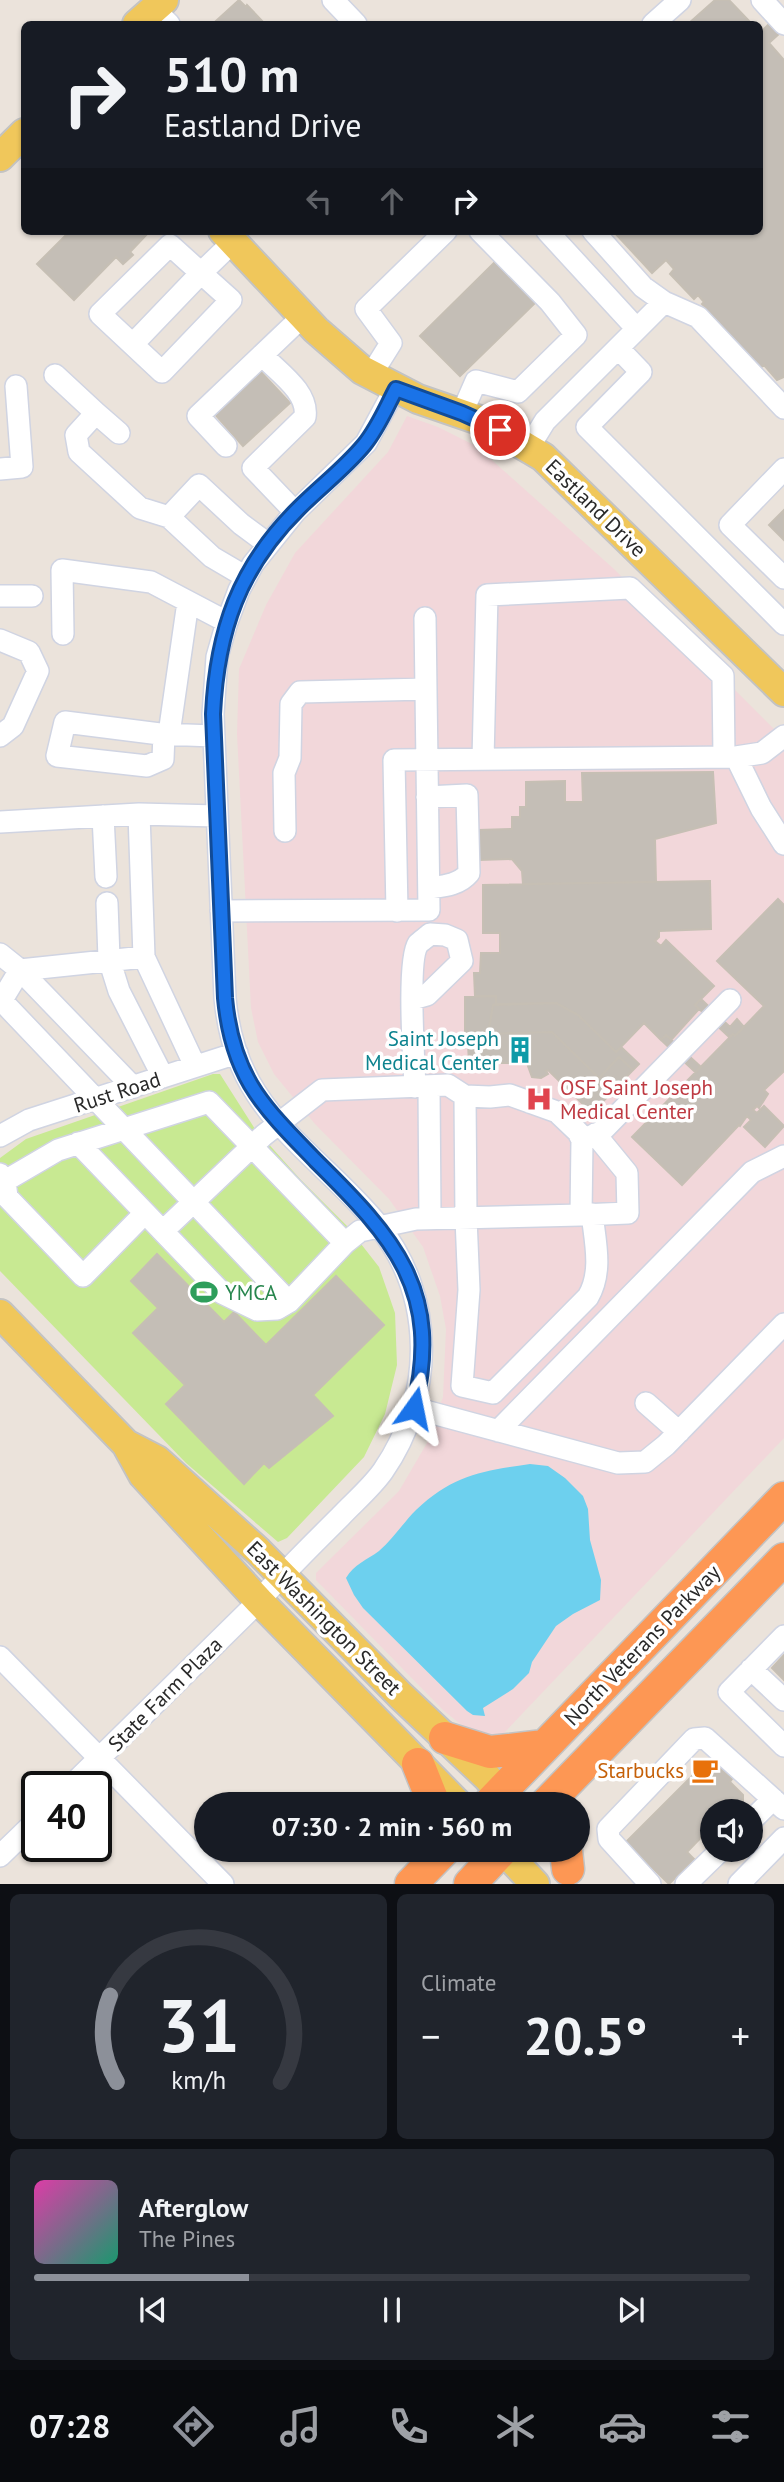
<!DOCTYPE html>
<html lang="en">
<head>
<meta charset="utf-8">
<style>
  body { margin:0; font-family:"PT Sans",sans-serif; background:#20242c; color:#f1f3f6; height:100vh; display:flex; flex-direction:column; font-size:26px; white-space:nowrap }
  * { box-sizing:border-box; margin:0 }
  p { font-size:23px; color:#9ea1a6 }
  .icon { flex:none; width:38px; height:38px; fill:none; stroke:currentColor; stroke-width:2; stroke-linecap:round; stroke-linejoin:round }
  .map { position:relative; height:1884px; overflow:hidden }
  .drawer { display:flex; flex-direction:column; gap:10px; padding:10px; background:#0d0f14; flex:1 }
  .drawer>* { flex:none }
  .banner { position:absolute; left:21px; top:21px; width:742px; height:214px; border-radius:10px; box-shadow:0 2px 5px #0004; background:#171b24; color:#f1f3f6; overflow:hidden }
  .fabs { position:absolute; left:700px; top:1799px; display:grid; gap:14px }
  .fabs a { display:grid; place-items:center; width:63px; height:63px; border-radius:50%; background:#171b24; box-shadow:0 2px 5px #0004; font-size:35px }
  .speed { position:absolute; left:21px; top:1771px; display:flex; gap:14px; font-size:35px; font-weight:700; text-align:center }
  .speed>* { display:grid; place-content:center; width:91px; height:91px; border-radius:50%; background:#171b24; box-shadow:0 2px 5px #0004; line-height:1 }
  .speed .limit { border:4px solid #111; border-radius:10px; background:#fff; color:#111 }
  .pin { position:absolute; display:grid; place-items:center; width:60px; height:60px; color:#fff; margin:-30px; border:4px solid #fff; border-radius:50%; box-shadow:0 2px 7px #0007 }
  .me { position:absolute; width:77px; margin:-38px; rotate:12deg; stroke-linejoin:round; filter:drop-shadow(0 0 5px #0008) }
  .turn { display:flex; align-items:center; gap:24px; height:147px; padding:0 28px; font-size:32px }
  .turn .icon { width:91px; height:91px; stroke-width:2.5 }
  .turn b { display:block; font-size:49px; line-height:60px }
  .lanes { display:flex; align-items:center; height:66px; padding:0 28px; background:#0003; justify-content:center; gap:35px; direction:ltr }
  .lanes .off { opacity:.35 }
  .big { font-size:52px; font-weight:800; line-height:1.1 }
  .drawer .widget { flex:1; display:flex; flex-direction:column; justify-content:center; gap:10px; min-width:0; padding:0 24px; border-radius:10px; background:#20242c }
  .drawer .dial { align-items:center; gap:0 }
  .dial svg { height:182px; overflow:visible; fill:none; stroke:#363941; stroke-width:7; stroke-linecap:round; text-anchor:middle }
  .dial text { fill:#f1f3f6; stroke:none }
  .song { display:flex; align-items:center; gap:21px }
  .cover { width:84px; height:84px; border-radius:10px; background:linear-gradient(135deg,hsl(320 70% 55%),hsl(160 70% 35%)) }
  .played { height:7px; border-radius:4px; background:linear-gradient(90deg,#8c9099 30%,#363941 30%) }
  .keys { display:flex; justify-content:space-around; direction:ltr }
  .heat { display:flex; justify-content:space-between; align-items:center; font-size:38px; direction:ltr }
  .drawer .tiles { flex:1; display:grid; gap:10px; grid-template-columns:1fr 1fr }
  .widget:last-child { grid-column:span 2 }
  .trip { position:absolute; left:194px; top:1792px; width:396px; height:70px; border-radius:35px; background:#171b24; box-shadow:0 2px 5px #0004; font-weight:800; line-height:70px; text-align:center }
  .tabs { display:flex; height:112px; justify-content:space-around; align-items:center; background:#090b0e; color:#9ea1a6 }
  .tabs .icon { width:49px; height:49px }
  .tabs .active { color:#8c9099 }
  .tabs b { font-size:32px; color:#f1f3f6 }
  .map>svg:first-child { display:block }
  .medical { fill:#f2d7da }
  .pitch { fill:#c8e992 }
  .water { fill:#6dd0ee }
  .building { fill:#c4beb6; stroke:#c6bfb4; stroke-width:2 }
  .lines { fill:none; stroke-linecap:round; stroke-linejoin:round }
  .minor-casing { stroke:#d0d4e2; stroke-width:24 }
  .major-casing { stroke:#c3c3c3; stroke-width:32 }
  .highway-casing { stroke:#c3c3c3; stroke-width:35 }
  .minor { stroke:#fff; stroke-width:21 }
  .major { stroke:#f0c75b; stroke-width:28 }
  .highway { stroke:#fd9754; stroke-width:32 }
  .route-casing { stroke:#114b97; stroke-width:18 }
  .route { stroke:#1a73e8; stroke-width:12 }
  .labels { text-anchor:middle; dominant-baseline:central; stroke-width:7; stroke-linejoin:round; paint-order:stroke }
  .street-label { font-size:21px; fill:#292929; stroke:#fff }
  .culture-label { font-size:21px; fill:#0d838f; stroke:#fff; text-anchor:end }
  .health-label { font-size:21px; fill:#be3a42; stroke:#fff; text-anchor:start }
  .leisure-label { font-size:21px; fill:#27864d; stroke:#fff; text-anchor:start }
  .food-label { font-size:21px; fill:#c56008; stroke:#fff; text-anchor:end }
</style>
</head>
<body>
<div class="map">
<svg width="784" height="1884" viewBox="0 0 784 1884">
  <rect width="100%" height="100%" fill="#ebe3db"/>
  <!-- medical -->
  <path class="medical" d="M407,416L438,427L476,446L614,569L784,739V1438L503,1734H483L464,1727L443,1710L316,1580V1573L399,1491L427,1443L443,1397L446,1329L440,1296L423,1247L389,1199L315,1124L274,1074L258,1042L251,1008L237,734L239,669L266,605L295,553L388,452Z"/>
  <!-- pitch -->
  <path class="pitch" d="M213,1074H220L255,1129L301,1180L347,1226L379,1267L395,1313L397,1365L385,1414L364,1457L287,1538L278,1542L186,1463L0,1271V1158L26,1139Z"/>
  <!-- water -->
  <path class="water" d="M530,1464L548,1466L565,1478L583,1496L588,1509L590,1540L601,1580L600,1600L573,1614L556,1626L532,1662L529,1673L513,1689L483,1708L485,1716L473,1715L467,1711L363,1608L354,1595L346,1578C354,1564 367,1560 379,1551C393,1539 403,1523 416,1510C453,1475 482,1471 530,1464Z"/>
  <!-- building -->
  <path class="building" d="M239,0L246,7L247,5L265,24H220L216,21Z
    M715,0H729L752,24H688Z
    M770,23L780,33L769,43L784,60V377L777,380L764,365L759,369L704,309L706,308L702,304L704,302L698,295L694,299L670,274L674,269L666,260L652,273L613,231H760V33Z
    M70,231H150L130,252L133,255L123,264L116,257L74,300L37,264Z
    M496,261L536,302L460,376L420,336Z
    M260,371L290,403L243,446L214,413Z
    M784,510V540L769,525Z
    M713,772L716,823L655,839L656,882L523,884L522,871L512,859L480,860L479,830L512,829V817H520V807H526V782L565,781V802H583L582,773Z
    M710,881L711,929L659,931V937L655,941L661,946L666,940L714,986L695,1005L699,1009L671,1040L666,1035L661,1040L644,1023L616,1052L578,1015L556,1003L496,1004V996H475L474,973H480L481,953H500V933H483V885Z
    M778,899L784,905V1071L764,1090L768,1094L759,1108L757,1106L753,1110L757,1113L764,1106L784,1126L765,1147L744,1127L751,1120L747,1116L740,1126L739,1125L682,1185L632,1137L733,1034L735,1036L764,1006L717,961Z
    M496,996V1004L493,1005L488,1034L552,1032L599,1078L619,1057L633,1070L592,1113L548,1070L546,1071L548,1074L541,1078L532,1077L528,1066L531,1065V1063H469L468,1044H465V997Z
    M701,999L730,1027L737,1019L744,1027L735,1036L733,1034L729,1037L695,1005Z
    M556,1003L578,1015L616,1052L621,1047L639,1064L633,1070L619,1057L599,1078L552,1032L488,1034L493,1005Z
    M666,1035L701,1067L695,1072L661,1040Z
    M157,1254L224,1322L234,1312L266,1345L336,1276L384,1325L313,1395L333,1416L269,1468L264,1463L244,1484L166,1404L185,1385L133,1333L158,1308L131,1281Z
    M784,1655V1680L772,1668Z
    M710,1758L732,1779L730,1782L743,1795V1809L741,1811H712V1826L687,1852L694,1859L669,1884L626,1842Z"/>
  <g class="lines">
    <defs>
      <path id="minor" d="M333,0L356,24
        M762,0L784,24
        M154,9L169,24
        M653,24L680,0
        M547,231L637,329
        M593,231L643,287L664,302
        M133,344L201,273L231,300L162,372L100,314L170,245L201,273L233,242
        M618,348L641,372L587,427L784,624
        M262,355C278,372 309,392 305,417L253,468L295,512
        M55,375L96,413L76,435L79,452L140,508L169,517L212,557L246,577
        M371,375L391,343L366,309L446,231
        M96,413L119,433
        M462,413L476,381L518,392L576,335L550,302L480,231
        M226,446L198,416L303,316
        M529,447L545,421L664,302L698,317L784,408
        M0,469L22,467L16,386
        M784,469L730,525L784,578
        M169,517L199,485L241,524L268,544
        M0,596H32
        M63,634L62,570L151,582L227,622
        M0,640L29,652L38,671L13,726L0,736
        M164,734L163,759L147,766L57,756L65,722L160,734L214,736
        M169,734L188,602
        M736,757L761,808L784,844
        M483,759L487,595L630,588L723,676L724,757
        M427,797L467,795L469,873C459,885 444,886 429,888
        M139,814L144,957L195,1066
        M103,816L106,877
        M0,822L139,814L217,816
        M285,831L284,773L290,758L291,704L300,692L426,689
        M107,903L109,959L119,991L163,1077
        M221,911L429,910L425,618
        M397,911L394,760L736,757L762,753L784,736
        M0,954L20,970L144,957
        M413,999L427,995L462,961L457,940L445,935L430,934C427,937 421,941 418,944C407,960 414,1062 415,1087
        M2,1001L289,1302
        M0,1003L20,970L133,1087
        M429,1087L430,1218
        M465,1096L466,1218L469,1290L462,1386L493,1393L588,1297C603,1272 595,1241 592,1214
        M0,1136L29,1120L237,1053
        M582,1140L601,1132L730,1000
        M78,1143L222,1293L257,1310L277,1309L289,1302L345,1243L360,1231L416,1219L581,1215L582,1140L578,1132L557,1112L510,1095L490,1097L465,1096L448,1085L322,1090L264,1135L163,1231
        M0,1174L5,1181L7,1197L83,1276L145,1213
        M5,1181L58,1150L209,1102L345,1243
        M581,1215L628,1213L627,1173L595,1134
        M646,1403L679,1432
        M414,1408L618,1463L645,1462L666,1445L784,1324
        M498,1431L752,1172L784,1156
        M784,1636L729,1692L784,1746
        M0,1657L223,1884
        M751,1669L784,1700
        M70,1787L259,1601C284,1572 312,1545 340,1517C354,1502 371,1488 383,1471C435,1396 435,1296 378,1225C340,1178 288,1143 256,1093C237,1064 228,1031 225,998L213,714L217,657L227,622L239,590L253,564L295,512L366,443L395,389
        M751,1821L773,1799
        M0,1856L37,1820
        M650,1884L609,1839L608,1829L694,1739L705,1738L784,1809
        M686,1884L721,1850
        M739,1884L784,1838"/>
      <path id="major" d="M137,24L164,0
        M0,157L24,133
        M223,231L316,330L362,370L418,399L482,421L543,457L784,692
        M0,1314L126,1444L143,1475L259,1601L458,1804
        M126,1444L157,1460L258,1551L401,1696L487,1777L511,1804
        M503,1850L535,1884"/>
      <path id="highway" d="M445,1738L490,1752L544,1746
        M418,1764L434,1804
        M489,1804L784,1498
        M546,1804L784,1559
        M566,1850L568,1869
        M411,1884L444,1850
        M470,1884L502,1850"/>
    </defs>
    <!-- minor casing -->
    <use href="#minor" class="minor-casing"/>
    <!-- major casing -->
    <use href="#major" class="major-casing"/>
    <!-- highway casing -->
    <use href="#highway" class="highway-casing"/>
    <!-- minor -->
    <use href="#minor" class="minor"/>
    <!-- major -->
    <use href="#major" class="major"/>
    <!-- highway -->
    <use href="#highway" class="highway"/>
  </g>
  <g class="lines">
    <defs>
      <path id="route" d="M414,1408C443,1291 394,1238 316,1161C295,1139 273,1118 256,1093C237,1065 228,1031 225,998L213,714C217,631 239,567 299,508C320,487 345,468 364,445C378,428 386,408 396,389L462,413L500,430"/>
    </defs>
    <!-- route casing -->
    <use href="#route" class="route-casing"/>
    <!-- route -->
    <use href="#route" class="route"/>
  </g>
  <!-- icons -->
  <defs>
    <symbol id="building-bare" viewBox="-9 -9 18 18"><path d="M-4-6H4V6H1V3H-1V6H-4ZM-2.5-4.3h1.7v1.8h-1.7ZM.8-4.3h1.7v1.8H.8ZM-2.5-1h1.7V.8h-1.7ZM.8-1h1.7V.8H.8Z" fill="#0f9aa8" stroke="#fff" stroke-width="2.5" paint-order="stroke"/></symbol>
    <symbol id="hospital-bare" viewBox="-9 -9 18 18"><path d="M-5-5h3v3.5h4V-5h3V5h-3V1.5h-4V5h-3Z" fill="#e0444e" stroke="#fff" stroke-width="2.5" paint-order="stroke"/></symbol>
    <symbol id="stadium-bare" viewBox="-9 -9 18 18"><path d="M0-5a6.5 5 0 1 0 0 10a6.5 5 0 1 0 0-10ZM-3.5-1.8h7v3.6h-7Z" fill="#2e9e5b" stroke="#fff" stroke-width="2.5" paint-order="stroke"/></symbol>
    <symbol id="cafe-bare" viewBox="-9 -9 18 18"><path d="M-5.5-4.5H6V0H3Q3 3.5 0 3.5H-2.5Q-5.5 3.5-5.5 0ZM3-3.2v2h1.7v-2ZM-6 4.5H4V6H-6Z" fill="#e8710a" stroke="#fff" stroke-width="2.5" paint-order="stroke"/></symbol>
  </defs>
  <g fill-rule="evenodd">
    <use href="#building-bare" x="501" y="1031" width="38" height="38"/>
    <use href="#hospital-bare" x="520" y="1080" width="38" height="38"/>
    <use href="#stadium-bare" x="185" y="1273" width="38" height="38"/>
    <use href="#cafe-bare" x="686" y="1751" width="38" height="38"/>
  </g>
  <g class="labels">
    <!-- street labels -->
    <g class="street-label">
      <text transform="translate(596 508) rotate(44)">Eastland Drive</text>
      <text transform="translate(117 1092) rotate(-18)">Rust Road</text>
      <text transform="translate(324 1618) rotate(45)">East Washington Street</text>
      <text transform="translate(642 1645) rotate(-46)">North Veterans Parkway</text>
      <text transform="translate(165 1694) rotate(-45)">State Farm Plaza</text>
    </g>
    <!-- culture labels -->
    <g class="culture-label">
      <text x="499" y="1038">Saint Joseph<tspan x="499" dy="24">Medical Center</tspan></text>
    </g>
    <!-- health labels -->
    <g class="health-label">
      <text x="560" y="1087">OSF Saint Joseph<tspan x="560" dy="24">Medical Center</tspan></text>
    </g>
    <!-- leisure labels -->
    <g class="leisure-label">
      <text x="225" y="1292">YMCA</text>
    </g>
    <!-- food labels -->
    <g class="food-label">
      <text x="684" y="1770">Starbucks</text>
    </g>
  </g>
</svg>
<div class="fabs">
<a><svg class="icon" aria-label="sound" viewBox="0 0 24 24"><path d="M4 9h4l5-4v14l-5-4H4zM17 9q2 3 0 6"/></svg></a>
</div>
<div class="speed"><div class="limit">40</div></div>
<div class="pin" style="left:500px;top:430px;background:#d93025"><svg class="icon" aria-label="arrive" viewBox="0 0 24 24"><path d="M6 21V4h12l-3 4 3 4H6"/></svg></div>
<svg class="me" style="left:414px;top:1408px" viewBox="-20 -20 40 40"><path d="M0-17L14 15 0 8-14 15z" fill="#1a73e8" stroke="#fff" stroke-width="4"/></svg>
<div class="trip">07:30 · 2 min · 560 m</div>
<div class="banner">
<div class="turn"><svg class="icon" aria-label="right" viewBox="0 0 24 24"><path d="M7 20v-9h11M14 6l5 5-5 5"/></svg><div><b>510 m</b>Eastland Drive</div></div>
<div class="lanes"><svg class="icon off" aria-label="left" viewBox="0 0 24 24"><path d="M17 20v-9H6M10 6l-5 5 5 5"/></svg><svg class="icon off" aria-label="ahead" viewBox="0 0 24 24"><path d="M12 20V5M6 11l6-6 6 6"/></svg><svg class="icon" aria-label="right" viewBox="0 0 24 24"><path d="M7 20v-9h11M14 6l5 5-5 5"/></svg></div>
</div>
</div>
<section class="drawer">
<div class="tiles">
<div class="widget dial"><svg viewBox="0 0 100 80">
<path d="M14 69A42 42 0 1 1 86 69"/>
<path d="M14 69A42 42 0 0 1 11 31" stroke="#8c9099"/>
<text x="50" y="56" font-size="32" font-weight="700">31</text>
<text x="50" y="72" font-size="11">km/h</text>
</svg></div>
<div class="widget"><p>Climate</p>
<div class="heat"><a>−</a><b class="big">20.5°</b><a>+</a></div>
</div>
<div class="widget">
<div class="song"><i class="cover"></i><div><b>Afterglow</b><p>The Pines</p></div></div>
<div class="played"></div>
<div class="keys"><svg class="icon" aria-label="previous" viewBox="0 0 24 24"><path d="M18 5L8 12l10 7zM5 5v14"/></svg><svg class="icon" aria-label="pause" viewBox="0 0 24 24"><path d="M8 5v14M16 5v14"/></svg><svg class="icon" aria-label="next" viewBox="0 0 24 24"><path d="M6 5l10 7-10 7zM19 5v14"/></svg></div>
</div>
</div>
</section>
<nav class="tabs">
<b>07:28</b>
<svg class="icon active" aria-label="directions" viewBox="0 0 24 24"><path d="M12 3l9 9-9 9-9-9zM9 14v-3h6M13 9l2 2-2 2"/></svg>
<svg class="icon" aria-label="music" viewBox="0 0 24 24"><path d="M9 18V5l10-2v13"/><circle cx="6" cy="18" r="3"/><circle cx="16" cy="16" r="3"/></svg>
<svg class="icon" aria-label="phone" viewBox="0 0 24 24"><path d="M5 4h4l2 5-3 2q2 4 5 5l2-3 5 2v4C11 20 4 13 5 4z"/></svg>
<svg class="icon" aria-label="climate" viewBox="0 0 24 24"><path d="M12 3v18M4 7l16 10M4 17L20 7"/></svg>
<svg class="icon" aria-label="car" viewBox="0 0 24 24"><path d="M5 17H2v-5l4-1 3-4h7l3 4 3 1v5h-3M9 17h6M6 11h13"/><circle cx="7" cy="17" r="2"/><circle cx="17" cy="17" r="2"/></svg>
<svg class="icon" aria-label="filters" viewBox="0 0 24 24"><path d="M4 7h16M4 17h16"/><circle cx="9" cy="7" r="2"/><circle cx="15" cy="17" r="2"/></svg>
</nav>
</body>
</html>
